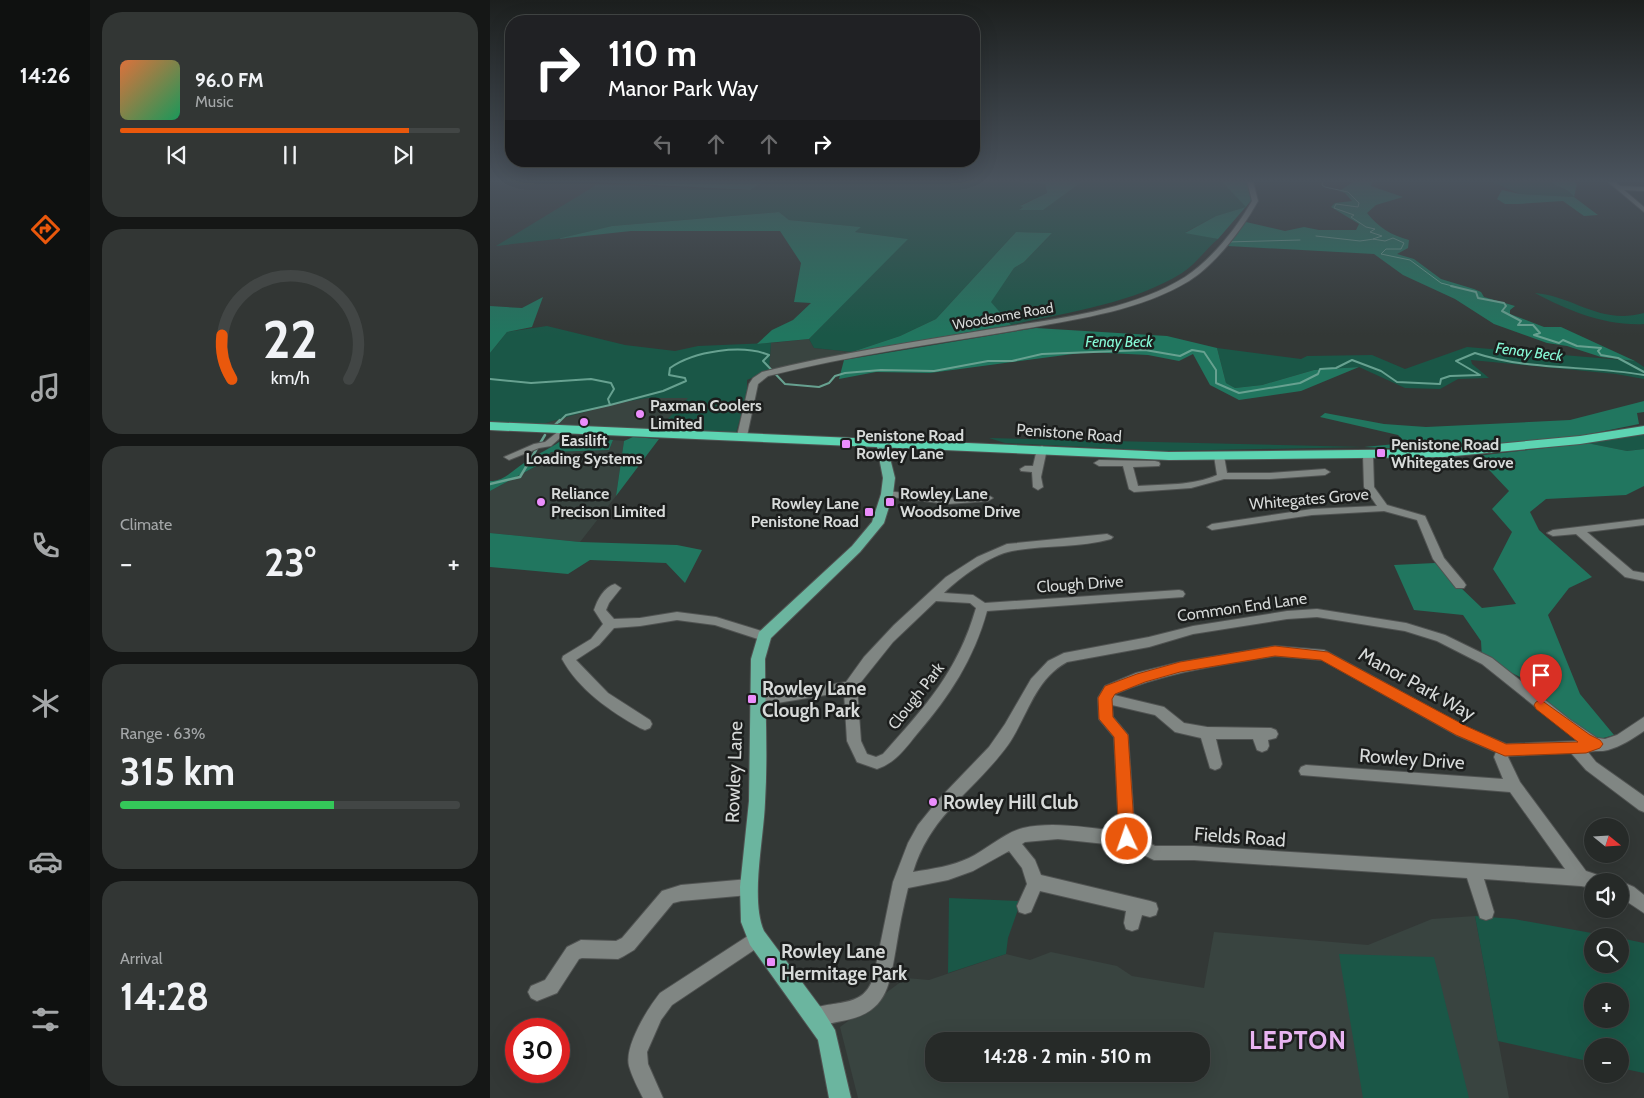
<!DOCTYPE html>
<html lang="en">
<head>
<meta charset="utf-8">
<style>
  body { margin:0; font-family:Cabin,sans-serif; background:#323634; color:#f1f3f6; height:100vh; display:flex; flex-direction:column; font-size:19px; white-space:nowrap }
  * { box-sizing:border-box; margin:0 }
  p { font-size:16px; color:#a4a7a8 }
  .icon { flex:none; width:28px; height:28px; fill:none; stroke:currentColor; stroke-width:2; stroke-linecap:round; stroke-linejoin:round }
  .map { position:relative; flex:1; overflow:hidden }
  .panel { display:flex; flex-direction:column; gap:12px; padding:12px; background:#151716; width:400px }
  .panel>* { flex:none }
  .guide { position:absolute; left:15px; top:15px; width:475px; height:152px; border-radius:20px; box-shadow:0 5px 20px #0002,0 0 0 1px #424645; background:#202124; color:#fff; overflow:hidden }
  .needle { width:32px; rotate:108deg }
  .controls { position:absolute; left:1094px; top:818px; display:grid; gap:10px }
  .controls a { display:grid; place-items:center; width:45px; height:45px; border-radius:50%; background:#262a28; box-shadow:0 5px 20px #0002,0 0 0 1px #424645; font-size:25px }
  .speed { position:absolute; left:15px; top:1018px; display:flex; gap:10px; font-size:25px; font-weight:700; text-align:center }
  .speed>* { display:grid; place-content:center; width:65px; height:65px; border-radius:50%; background:#262a28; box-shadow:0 5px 20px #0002,0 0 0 1px #424645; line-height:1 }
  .speed .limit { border:8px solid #d22; background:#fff; color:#111 }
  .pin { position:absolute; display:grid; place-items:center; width:42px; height:42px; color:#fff; margin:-51px -21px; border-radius:50% 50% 50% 0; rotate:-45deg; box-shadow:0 0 5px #0007 }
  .pin .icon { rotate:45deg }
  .me { position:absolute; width:55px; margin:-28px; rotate:357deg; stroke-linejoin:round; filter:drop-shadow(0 0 4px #0008) }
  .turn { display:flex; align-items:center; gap:18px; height:105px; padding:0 20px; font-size:22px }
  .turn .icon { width:65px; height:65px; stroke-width:2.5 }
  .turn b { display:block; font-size:35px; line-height:42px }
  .lanes { display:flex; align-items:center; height:48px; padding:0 20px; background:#0003; justify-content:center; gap:25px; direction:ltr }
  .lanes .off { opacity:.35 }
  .big { font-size:38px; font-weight:700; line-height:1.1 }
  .panel .widget { flex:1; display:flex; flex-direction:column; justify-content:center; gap:8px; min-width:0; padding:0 18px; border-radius:20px; background:#323634 }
  .panel .dial { align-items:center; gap:0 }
  .dial svg { height:130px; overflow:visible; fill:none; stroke:#424645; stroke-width:7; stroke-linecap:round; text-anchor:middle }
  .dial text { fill:#f1f3f6; stroke:none }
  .song { display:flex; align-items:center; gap:15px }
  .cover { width:60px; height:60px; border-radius:8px; background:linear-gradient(135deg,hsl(20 70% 55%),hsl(150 70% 35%)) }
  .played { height:5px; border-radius:2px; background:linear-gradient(90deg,#ea580c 85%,#424645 85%) }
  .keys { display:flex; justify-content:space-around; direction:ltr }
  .heat { display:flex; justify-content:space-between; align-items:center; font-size:28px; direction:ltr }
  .charge { height:8px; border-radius:4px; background:linear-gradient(90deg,#34c759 63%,#424645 0) }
  .trip { position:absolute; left:435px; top:1032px; width:285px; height:50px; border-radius:20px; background:#262a28; box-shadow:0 5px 20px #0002,0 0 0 1px #424645; font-weight:700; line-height:50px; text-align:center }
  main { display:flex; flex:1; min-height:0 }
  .tabs { display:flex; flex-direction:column; width:90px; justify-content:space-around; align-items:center; background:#0f1110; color:#a4a7a8 }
  .tabs .icon { width:35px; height:35px }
  .tabs .selected { color:#ea580c }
  .tabs b { font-size:22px; color:#f1f3f6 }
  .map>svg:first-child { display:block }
  .built { fill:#394440; fill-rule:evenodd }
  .green { fill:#1a5747; fill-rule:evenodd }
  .forest { fill:#21765f }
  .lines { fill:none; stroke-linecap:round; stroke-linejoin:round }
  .stream-far2 { stroke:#67a190; stroke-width:1 }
  .stream-far1 { stroke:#67a190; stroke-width:2 }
  .stream { stroke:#67a190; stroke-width:2.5 }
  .minor-casing { stroke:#505352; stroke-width:2 }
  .major-casing { stroke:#505352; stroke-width:2 }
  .highway-casing { stroke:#505352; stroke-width:2 }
  .minor { fill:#808683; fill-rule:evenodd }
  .major { fill:#6bb59f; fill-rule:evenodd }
  .highway { fill:#5dd4b2; fill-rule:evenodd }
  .route { fill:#ea580c; stroke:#983908 }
  .poi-dot { fill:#eb8dfc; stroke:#1c1e1d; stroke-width:2 }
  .labels { text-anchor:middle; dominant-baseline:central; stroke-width:5; stroke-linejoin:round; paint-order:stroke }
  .far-street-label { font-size:14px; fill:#d7dad9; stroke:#1c1e1d }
  .far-water-label { font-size:15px; font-style:italic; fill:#86f9d6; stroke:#1c1e1d }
  .poi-label { font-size:16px; font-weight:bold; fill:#d7dad9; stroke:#1c1e1d; text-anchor:start }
  .street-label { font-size:16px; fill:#d7dad9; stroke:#1c1e1d }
  .near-street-label { font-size:19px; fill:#d7dad9; stroke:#1c1e1d }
  .near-poi-label { font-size:19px; font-weight:bold; fill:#d7dad9; stroke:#1c1e1d; text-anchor:start }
  .near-district-label { font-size:25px; font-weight:bold; letter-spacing:1px; fill:#e8b4f1; stroke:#1c1e1d }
</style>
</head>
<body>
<main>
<nav class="tabs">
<b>14:26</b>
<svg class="icon selected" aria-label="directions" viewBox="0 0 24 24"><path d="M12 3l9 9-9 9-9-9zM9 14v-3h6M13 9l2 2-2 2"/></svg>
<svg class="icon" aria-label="music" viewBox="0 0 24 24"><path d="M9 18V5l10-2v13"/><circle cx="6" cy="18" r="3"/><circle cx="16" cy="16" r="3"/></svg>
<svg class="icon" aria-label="phone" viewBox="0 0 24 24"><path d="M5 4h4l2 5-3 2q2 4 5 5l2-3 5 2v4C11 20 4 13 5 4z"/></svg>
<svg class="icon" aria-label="climate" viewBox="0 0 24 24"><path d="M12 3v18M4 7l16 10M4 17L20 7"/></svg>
<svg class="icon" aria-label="car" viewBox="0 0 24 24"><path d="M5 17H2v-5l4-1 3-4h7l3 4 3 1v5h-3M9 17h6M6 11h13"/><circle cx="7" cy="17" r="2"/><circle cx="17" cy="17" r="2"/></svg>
<svg class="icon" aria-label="filters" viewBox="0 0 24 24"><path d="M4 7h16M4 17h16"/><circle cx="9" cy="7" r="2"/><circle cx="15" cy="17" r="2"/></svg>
</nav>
<section class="panel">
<div class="widget">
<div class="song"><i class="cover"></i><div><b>96.0 FM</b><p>Music</p></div></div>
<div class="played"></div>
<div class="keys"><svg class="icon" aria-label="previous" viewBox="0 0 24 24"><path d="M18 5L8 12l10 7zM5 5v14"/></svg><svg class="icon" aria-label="pause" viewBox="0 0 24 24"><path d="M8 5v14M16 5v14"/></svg><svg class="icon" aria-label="next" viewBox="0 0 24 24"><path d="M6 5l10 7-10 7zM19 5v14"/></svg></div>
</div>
<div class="widget dial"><svg viewBox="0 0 100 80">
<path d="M14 69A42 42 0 1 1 86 69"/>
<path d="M14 69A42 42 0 0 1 8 42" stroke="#ea580c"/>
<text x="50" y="56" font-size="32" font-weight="700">22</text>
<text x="50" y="72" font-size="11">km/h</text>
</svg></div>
<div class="widget"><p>Climate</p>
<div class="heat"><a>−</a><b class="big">23°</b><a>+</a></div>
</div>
<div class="widget"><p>Range · 63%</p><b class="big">315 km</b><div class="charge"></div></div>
<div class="widget"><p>Arrival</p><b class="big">14:28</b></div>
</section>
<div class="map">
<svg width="1154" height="1098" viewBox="0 0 1154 1098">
  <rect width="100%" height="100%" fill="#333836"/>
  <!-- built -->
  <path class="built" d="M319,339L324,348L362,352L279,370L281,343Z
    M158,398H199L167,430L49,425L126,403Z
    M123,440L134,441L126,496L90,542L0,533V491L50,464L61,452L119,450Z
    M985,916L1019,1098H368L350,1027L416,978L439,980L516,954L540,960L561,952L627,966L642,976L714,988L724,932L878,945L942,919ZM444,1041H711V1074H444Z"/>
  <!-- green -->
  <path class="green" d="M267,181H510L555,184L557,193L531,205L533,207L530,209L552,210L593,181H731L757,207L726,216L696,232L728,239C716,249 705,265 692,273C642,304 578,312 521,325L500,302L524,268L534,262L562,233L526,232L446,319L410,336L362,352L324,348L319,339L417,239L365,232L370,227L299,220L289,212L122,226L67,239L6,246L108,184L259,190L271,184Z
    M1000,181H1060C1070,189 1074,184 1084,197L1030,194Z
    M1045,293C1084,296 1109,325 1154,313V324C1115,326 1079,311 1045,293Z
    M57,326L135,345L185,351L208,346L281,343L279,370L257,380V394L246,433L167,430L198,398H158L122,404L49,425L0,423V353L17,332Z
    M977,347L1145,361L1154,367V379L1126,374L981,360L982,364L999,378L968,379L950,389L915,388L869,367L824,370L772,385L745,388L736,383L727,348L811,359L817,356L882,355L915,369Z
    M1154,434V449L1137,451L1097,443Z
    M499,438L874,447L674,451L515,443Z
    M459,898L531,901L518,938L516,954L458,973Z
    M985,916L1024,919L1118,936H1102V964H1130V938L1154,943V1073L1130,1068V1046H1102V1062L1008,1041ZM1102,991H1130V1019H1102Z
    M849,954L944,957L979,1098H873Z"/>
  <!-- forest -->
  <path class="forest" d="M87,181H267L272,183L260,190Z
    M510,181H593L553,210H529L533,207L530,206L557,193L555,184Z
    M731,181H760L766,195L728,239L695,233L726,216L756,207Z
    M865,181H883L881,186L913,197L886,205L877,213C889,228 901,235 919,240L918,248L907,254L924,259L951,279L984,289L991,292L994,297L1025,306L1020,310V314L1054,327H1071L1145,361L1111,357L1077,346L1057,343L1004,324L965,299L913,275L884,254L738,246L756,222L795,231L814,227L829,230H866L869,224L841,207L845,203L862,201L855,193L849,191Z
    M1060,181H1083L1087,184L1084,197L1108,215L1094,216L1073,201L1028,204H1015L1007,199L1012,190L1030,194L1084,197C1076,186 1069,189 1060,181Z
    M289,212L299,220L371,227L365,232L418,239L319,339L267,344L282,330L303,320L321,303L304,302L311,263L290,231H141L67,239L122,226Z
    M526,232L562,233L534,262L524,268L501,302L521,325L362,352L410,336L446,319Z
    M53,297L42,327L17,332L0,353V306L32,308Z
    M546,328L677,336L727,348L736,383L745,388L772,385L824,370L869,367L811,391L749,400L720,385L703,354L689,361L658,355L598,352L440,373L386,372L349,379L354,360Z
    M1154,401V412L1147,413L1149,424L1085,437L945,450L874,447L916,443L908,435L830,417L835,413L894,424L936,427L1080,420Z
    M77,436L123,440L119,450L61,452L50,464L0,491V481C14,481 22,471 34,463C50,452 61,449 77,436Z
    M143,437L169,439L126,496L134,441Z
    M1097,443L1137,451L1154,449V486L1136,495L1056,499L1040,512L1049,530L1102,577L1079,588L1058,615L1090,694L1124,735L1110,739L1100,734L1058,705L1034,679L992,658L991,641L973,615L924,610L904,565L945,563L992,608L1026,604L1003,569L1022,532L1002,509L1019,491L986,456Z
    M0,533L90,542L187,545L212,550L195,583L176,563L100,560L78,574L0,567Z"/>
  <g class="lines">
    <!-- stream-far2 -->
    <path class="stream-far2" d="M833,181L832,185L835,187L858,192L869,203L868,207L846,204L844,208L864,215L861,217L876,227L885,229L880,232L892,236L883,239L895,241L903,238L914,243L911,249H896L891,254L920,260L951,283L966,287
      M826,236L870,241L884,239
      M737,242L810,240"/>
    <!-- stream-far1 -->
    <path class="stream-far1" d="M961,286L986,292L988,298L1014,303L1016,306L1012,311L1031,321L1028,325H1043L1050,333L1044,335L1069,343L1073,340L1087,346L1111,348L1108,351L1111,355L1128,358L1154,372
      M0,379L41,383L101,379L121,383L124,389L118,399L120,405L173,391L196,381L195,378L179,375L180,368C204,351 252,344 279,355L273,361L295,384L329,387L339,383L345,376L355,373L391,370L444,371L498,361H522L552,354L655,350L690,356L702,350L714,352L726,370V383L749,393L810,383L828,374L830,369L846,368L862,360L891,371L907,382L950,384L951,379L960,376L990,375L966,361L985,353C1039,371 1098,365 1154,375
      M69,422L76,415L120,405"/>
    <!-- stream -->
    <path class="stream" d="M64,426L70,420
      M0,484L30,477L55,435"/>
    <defs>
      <path id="minor" d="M757,181H763L768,201C753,228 726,264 699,281C651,310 593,318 539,328C452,343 364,354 278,376L268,384L257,436L252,439L247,436L259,384L263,378L272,372C348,353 425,342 502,329C564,319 641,311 695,277C722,259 746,229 762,201Z
        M1117,181H1124L1130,186L1154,187V191L1134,190L1154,207V212Z
        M75,426L80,429L61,446L49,448L19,460L14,457L44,444L55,442Z
        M552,446L557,449L551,477L553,487L548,490L543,487L542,472L531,471L530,469L535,466H543L547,449Z
        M878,452L883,455L884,487L897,505L935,516L954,558L974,582L976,585L974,588H966L943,559L927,520L894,511L822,515L722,530L717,527L722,524L822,509L887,506L874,487L873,455Z
        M729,453L734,456L737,473H780L835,469L840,472L835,475L780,479H734L701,488L644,492L639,489L633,466H609L604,463L609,460L665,461L669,462L670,464L669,466L643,467L648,486C674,484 702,486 727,475L724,456Z
        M397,491L458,498L498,495L503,498L498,501L458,504L393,496L392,494L393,492Z
        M1154,519V525L1097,532L1143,571L1154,573V581L1135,577L1086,534L1063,536L1057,533L1063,530Z
        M617,534L623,537L621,539C589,548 554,545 522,551C500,555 469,578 454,593L483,595L495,603L689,590L693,591L695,594L693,597L497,611C484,659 459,697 427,734C415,749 405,763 387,769L367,762L357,741L354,692L269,706L264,705L262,701L264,697L269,696L356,682L374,657L404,625L456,577L487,557L517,544ZM446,601L480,603L486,608C467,673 436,705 393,754L386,757L377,754L371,741L367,687L403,642Z
        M125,584L131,588L119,603L116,610L124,619L150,618L187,612L226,617L278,633L280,636L278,639L274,641L225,625L187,620L150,626L124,628L109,645L86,660L118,693L160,720L162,724L160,728L155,730L150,728C120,711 89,690 72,659L73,656L101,639L113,624L104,610C107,600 114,587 125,584Z
        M827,609L916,623L955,635L1002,658L1079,719L1107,738L1115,739L1127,735L1154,717V731C1142,739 1132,746 1118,750C1111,752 1105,750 1098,752L1106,762L1154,796V812L1149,810L1096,770L1081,753L1019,756L1018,757L1030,782L1096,871L1111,876L1113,881H1102V888L1091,886L994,879L1004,912L1002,918L996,920L990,918L977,878L704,860H664L635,846L568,839L535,842L532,844L545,860L551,875L660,901L666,903L668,909L666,915L660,917L652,915L648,929L642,931L636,929L634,923L636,911L550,891L541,912L535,914L529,912L527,906L537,884L532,868L519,851L483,871L458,880L418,888C413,908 409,928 406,948C399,987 397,1013 352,1021C341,1023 329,1027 319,1022L316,1016L319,1010C344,999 375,1010 384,975L403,882L418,843L428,825L449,799L499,747L515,724L541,679L558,661L574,653L659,637L703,626L797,611ZM827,617L915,631L947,641L992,664L1088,741L1016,744L976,727L834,650L785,646L690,662L646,673L615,686L608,698L609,719L624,737L629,831C598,828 563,821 533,828C515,832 496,850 479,858C462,866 442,869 423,872C441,813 484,792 518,745C538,716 544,680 577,662L659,647L703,634L797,619ZM785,656L832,660L966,735L1006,752L1004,757L1013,779L816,765L811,767L809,771L811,775L1020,792L1075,869L704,846H665L645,835L638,735L623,717L622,705L665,715L685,732L711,738L720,768L725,770L730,768L732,764L726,739H763L767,750L772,752L777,750L779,746L778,740L786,738L788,734L786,730L781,728L717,727L694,723L674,707L624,695L625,694C677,672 730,665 785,656Z
        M259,879L265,882L267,887L265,892L259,895L191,901L183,903L144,950L134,956L128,959L92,958L89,959L67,993L47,1001L41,998L38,992L41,986L55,980L77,947L91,940L126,941L132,938L172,891L191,885Z
        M1130,881L1144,887L1154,895V913L1130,897Z
        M267,930L273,932L276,938L273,944L182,1005L171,1020L157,1052L158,1064L173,1098H153C148,1088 142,1077 139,1066C134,1046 158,1008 170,993Z"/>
      <path id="major" d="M391,439L396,442L405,478L403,494L394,523L370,552L281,638L275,659C275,706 278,754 275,802C274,837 260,900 274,931L332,1009L345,1030L361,1098H339L328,1040L260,945L251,922L250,887L259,801L261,659L269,632L362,546L382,522L391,494L393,478L386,442Z"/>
      <path id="highway" d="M0,422L679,452L954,449L1090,436L1154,426V434L1090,444L954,457L679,460L0,430Z"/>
    </defs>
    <!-- minor casing -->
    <use href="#minor" class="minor-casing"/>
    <!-- major casing -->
    <use href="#major" class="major-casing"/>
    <!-- highway casing -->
    <use href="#highway" class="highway-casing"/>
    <!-- minor -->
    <use href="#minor" class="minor"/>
    <!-- major -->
    <use href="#major" class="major"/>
    <!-- highway -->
    <use href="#highway" class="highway"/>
  </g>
  <!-- sky -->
  <linearGradient id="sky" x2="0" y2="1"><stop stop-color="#1c1f1e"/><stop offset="0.54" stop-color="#4a535d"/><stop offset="1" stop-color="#4a535d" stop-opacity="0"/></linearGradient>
  <rect width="1154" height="335" fill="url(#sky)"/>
  <!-- route -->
  <path class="route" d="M785,646L838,652L976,726L1016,744L1088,742L1046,709L1044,705L1046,702L1051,700L1100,735L1110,740L1113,744L1110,748L1096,753L1015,756L966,735L831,660L785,656L690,672L655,682L625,694L622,699L623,717L638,735L645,839L642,844L637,846L631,844L629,839L624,737L609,719L608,698L615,686L647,674L690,662Z"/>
  <!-- markers -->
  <g class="poi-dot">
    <circle cx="150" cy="414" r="5"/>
    <circle cx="94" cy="422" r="5"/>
    <rect x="351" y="439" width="10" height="10" rx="2.5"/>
    <rect x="886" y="448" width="10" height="10" rx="2.5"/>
    <circle cx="51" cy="502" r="5"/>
    <rect x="395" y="497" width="10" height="10" rx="2.5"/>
    <rect x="374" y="507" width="10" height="10" rx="2.5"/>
    <rect x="257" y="694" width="10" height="10" rx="2.5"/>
    <circle cx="443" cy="802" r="5"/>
    <rect x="276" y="957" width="10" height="10" rx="2.5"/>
  </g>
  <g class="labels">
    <!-- far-street labels -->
    <g class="far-street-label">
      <text transform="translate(513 316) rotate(-10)">Woodsome Road</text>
    </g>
    <!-- far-water labels -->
    <g class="far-water-label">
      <text x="629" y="342">Fenay Beck</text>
      <text transform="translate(1039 352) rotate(7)">Fenay Beck</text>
    </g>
    <!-- poi labels -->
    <g class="poi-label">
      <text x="160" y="405">Paxman Coolers<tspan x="160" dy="18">Limited</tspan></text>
      <text x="366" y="435">Penistone Road<tspan x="366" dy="18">Rowley Lane</tspan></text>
      <text x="94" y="440" text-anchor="middle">Easilift<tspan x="94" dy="18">Loading Systems</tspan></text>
      <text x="901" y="444">Penistone Road<tspan x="901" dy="18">Whitegates Grove</tspan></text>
      <text x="61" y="493">Reliance<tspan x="61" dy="18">Precison Limited</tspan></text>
      <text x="410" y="493">Rowley Lane<tspan x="410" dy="18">Woodsome Drive</tspan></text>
      <text x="369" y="503" text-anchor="end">Rowley Lane<tspan x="369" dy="18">Penistone Road</tspan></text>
    </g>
    <!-- street labels -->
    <g class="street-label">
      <text transform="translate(579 433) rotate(4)">Penistone Road</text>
      <text transform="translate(819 499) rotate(-5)">Whitegates Grove</text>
      <text transform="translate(590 584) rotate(-4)">Clough Drive</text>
      <text transform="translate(752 607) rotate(-8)">Common End Lane</text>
      <text transform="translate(426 696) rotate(-52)">Clough Park</text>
    </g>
    <!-- near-street labels -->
    <g class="near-street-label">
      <text transform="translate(927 684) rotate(29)">Manor Park Way</text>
      <text transform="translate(922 759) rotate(4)">Rowley Drive</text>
      <text transform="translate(244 772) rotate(-88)">Rowley Lane</text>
      <text transform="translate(750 837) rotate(4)">Fields Road</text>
    </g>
    <!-- near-poi labels -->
    <g class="near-poi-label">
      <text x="272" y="688">Rowley Lane<tspan x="272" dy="22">Clough Park</tspan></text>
      <text x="453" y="802">Rowley Hill Club</text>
      <text x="291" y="951">Rowley Lane<tspan x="291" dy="22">Hermitage Park</tspan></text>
    </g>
    <!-- near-district labels -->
    <g class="near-district-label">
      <text x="808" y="1040">LEPTON</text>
    </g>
  </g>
</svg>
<div class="controls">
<a><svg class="needle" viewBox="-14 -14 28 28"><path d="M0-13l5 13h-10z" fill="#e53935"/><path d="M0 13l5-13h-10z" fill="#a4a7a8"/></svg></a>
<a><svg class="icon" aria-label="sound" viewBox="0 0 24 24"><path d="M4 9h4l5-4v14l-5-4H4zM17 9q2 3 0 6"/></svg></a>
<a><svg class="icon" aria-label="search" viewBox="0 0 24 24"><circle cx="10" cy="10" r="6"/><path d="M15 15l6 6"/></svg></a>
<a>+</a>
<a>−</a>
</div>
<div class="speed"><div class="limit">30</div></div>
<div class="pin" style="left:1051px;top:705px;background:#d93025"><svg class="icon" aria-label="arrive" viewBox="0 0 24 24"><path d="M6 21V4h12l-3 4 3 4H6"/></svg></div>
<svg class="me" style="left:637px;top:839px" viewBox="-20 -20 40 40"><circle r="17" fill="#ea580c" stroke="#fff" stroke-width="3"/><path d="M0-11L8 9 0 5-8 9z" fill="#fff"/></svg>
<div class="trip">14:28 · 2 min · 510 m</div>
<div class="guide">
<div class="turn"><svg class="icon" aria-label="right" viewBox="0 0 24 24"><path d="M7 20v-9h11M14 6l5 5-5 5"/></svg><div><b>110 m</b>Manor Park Way</div></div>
<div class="lanes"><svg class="icon off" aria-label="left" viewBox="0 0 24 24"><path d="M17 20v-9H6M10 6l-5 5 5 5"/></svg><svg class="icon off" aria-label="ahead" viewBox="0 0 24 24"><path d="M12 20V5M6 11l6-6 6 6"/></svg><svg class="icon off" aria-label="ahead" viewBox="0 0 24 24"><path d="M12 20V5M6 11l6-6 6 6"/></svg><svg class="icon" aria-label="right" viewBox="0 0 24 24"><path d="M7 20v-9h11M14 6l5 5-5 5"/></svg></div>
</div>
</div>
</main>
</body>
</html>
